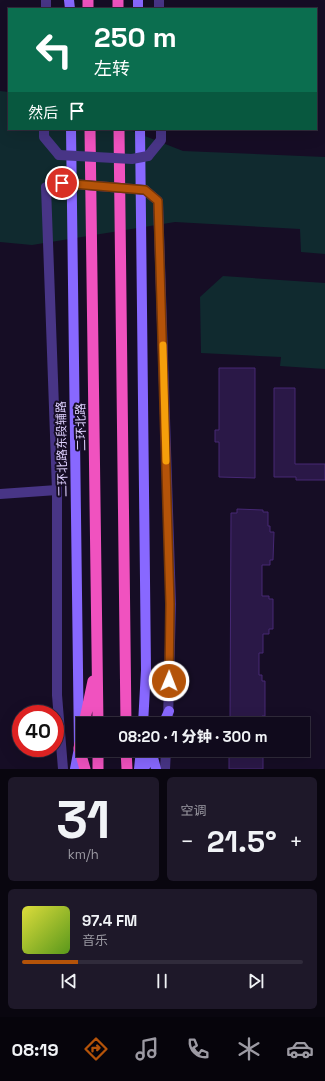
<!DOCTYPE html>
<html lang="zh">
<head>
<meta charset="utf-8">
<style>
  body { margin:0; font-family:"Space Grotesk","Noto Sans SC",sans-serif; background:#1e1829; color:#f1f3f6; height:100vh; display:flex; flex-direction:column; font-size:15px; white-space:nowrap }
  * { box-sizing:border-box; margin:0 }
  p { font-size:13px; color:#9c9aa3 }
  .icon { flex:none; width:22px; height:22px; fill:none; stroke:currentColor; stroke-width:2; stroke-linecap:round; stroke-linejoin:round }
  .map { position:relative; height:769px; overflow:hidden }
  .side { display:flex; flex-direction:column; gap:8px; padding:8px; background:#09060f; flex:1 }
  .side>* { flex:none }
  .banner { position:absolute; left:8px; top:8px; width:309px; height:122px; border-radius:0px; box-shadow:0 4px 16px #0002,0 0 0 1px #302b3b; background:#0b6e4f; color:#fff; overflow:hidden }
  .speed { position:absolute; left:12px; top:705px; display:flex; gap:8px; font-size:20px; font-weight:700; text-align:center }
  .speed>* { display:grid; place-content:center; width:52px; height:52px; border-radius:50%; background:#100a1c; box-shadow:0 4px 16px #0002,0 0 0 1px #302b3b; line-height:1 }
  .speed .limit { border:6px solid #d22; background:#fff; color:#111 }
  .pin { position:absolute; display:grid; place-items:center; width:34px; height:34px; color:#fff; margin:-17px; border:2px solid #fff; border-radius:50%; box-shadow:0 1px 4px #0007 }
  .me { position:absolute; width:44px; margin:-22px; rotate:1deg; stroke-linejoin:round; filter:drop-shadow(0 0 3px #0008) }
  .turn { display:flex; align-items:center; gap:14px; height:84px; padding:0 20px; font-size:18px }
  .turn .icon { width:52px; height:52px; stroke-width:2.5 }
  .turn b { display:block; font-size:28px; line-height:34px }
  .then { display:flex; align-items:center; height:38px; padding:0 20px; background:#0003; gap:8px; font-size:15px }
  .big { font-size:30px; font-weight:800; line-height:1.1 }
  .side .tile { flex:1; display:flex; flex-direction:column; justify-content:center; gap:6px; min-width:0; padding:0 14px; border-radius:6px; background:#1e1829 }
  .side .dial { align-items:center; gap:0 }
  .dial b { font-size:52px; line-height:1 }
  .song { display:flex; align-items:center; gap:12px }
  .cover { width:48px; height:48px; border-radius:6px; background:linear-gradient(135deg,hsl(60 70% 55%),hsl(90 70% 35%)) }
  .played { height:4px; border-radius:2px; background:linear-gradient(90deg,#b45309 20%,#302b3b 20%) }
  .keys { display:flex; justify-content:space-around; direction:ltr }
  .heat { display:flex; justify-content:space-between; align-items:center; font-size:22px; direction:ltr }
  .side .tiles { flex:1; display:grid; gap:8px; grid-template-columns:1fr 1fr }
  .tile:last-child { grid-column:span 2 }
  .trip { position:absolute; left:76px; top:717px; width:234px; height:40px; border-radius:0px; background:#100a1c; box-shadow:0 4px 16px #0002,0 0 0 1px #302b3b; font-weight:800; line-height:40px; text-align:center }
  .menu { display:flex; height:64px; justify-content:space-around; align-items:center; background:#06040b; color:#9c9aa3 }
  .menu .icon { width:28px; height:28px }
  .menu .selected { color:#b45309 }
  .menu b { font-size:18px; color:#f1f3f6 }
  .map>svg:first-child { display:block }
  .green { fill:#102a2f }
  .building { fill:#2a1847; stroke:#462874 }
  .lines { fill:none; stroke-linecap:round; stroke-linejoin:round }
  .minor { stroke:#483586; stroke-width:10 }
  .tertiary { stroke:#483586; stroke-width:10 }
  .secondary { stroke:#8868ff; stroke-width:10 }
  .trunk { stroke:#f052bf; stroke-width:11 }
  .tertiary-bridge { stroke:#483586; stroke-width:10 }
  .route-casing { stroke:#753606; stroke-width:10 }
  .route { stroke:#b45309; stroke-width:7 }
  .slow { stroke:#f59e0b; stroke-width:7 }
  .labels { text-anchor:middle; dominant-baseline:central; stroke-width:4; stroke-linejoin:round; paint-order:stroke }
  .street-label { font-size:12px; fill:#dfd1ff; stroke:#160d25 }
</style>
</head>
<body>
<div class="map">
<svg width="325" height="769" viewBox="0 0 325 769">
  <rect width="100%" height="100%" fill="#160d25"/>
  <!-- green -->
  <path class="green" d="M0,91L9,92V129H127L183,151L325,157V254L301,252L300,229L175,222L32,245L0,242Z
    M223,276L325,283V369L280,366L281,357L201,353L200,297Z"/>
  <!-- building -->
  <path class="building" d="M219,368H255V478L219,477V442H215V430H219Z
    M274,388H295V464H325V480H296V477H274Z
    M237,509L263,510V512H268V526H270V532H274L273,560H270V565H262V596H269V599H273V629H269V634H263V653H259V675H262V681H265V716H262V722H259V724H230L231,513H237Z
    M229,750H263V769H229Z"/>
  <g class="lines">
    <!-- minor -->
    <path class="minor" d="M0,494L57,490"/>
    <!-- tertiary -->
    <path class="tertiary" d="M159,0V9
      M46,9V0
      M44,129V137L59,155
      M148,156L161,140V129
      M62,183L46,187L57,490V695L63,769
      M145,190L158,201L171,604L168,720
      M165,769L166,750"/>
    <!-- secondary -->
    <path class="secondary" d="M69,0L70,9
      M138,0V9
      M71,129L79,748L75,769
      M140,129L146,670L143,724
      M163,724L169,711
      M151,750L156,769
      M139,769L141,750
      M144,769L152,750"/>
    <!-- trunk -->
    <path class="trunk" d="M88,0V9
      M118,0V9
      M90,129L98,724
      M119,129L126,724
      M84,724L93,681
      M83,730L79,748L85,769
      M98,750V769
      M126,750L127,769"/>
    <!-- tertiary-bridge -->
    <path class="tertiary-bridge" d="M59,155L132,159L148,156
      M62,183L145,190"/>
  </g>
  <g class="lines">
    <defs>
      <path id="route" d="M62,183L145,190L158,201L170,604L169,681"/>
    </defs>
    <!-- route casing -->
    <use href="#route" class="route-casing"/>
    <!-- route -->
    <use href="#route" class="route"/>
    <!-- slow -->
    <path class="slow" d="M163,345L166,461"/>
  </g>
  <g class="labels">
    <!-- street labels -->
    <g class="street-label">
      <text transform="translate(81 427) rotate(-91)">二环北路</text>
      <text transform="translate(62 449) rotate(-91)">二环北路东段辅路</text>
    </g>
  </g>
</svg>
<div class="speed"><div class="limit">40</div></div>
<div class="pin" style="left:62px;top:183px;background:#d93025"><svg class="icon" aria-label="arrive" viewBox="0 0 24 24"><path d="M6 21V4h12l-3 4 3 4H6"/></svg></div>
<svg class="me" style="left:169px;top:681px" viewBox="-20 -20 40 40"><circle r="17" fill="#b45309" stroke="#fff" stroke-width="3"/><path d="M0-11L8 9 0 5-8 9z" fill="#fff"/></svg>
<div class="trip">08:20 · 1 分钟 · 300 m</div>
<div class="banner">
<div class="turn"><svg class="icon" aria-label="left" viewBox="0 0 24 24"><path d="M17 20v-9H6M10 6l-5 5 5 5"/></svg><div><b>250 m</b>左转</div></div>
<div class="then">然后<svg class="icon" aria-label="arrive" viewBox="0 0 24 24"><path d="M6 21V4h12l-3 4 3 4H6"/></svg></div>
</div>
</div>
<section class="side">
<div class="tiles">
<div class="tile dial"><b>31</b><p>km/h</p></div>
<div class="tile"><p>空调</p>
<div class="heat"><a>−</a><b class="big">21.5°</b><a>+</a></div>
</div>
<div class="tile">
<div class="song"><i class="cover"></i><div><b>97.4 FM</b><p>音乐</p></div></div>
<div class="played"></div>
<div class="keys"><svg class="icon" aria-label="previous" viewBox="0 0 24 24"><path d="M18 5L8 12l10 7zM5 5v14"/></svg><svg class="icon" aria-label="pause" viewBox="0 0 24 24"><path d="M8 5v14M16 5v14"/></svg><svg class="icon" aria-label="next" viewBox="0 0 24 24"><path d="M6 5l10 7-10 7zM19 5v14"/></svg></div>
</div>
</div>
</section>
<nav class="menu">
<b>08:19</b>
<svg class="icon selected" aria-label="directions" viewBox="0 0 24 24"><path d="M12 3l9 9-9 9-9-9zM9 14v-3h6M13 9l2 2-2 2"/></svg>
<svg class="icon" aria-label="music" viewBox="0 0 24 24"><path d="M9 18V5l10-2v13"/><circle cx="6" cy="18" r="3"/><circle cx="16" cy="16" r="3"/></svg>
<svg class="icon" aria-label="phone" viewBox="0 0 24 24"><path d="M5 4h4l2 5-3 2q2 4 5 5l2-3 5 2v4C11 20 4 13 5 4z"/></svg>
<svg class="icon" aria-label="climate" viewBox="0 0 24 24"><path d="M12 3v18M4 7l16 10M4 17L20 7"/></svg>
<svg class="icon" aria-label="car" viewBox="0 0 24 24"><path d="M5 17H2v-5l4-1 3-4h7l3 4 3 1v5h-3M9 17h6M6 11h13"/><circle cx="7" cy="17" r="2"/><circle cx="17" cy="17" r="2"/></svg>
</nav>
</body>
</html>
